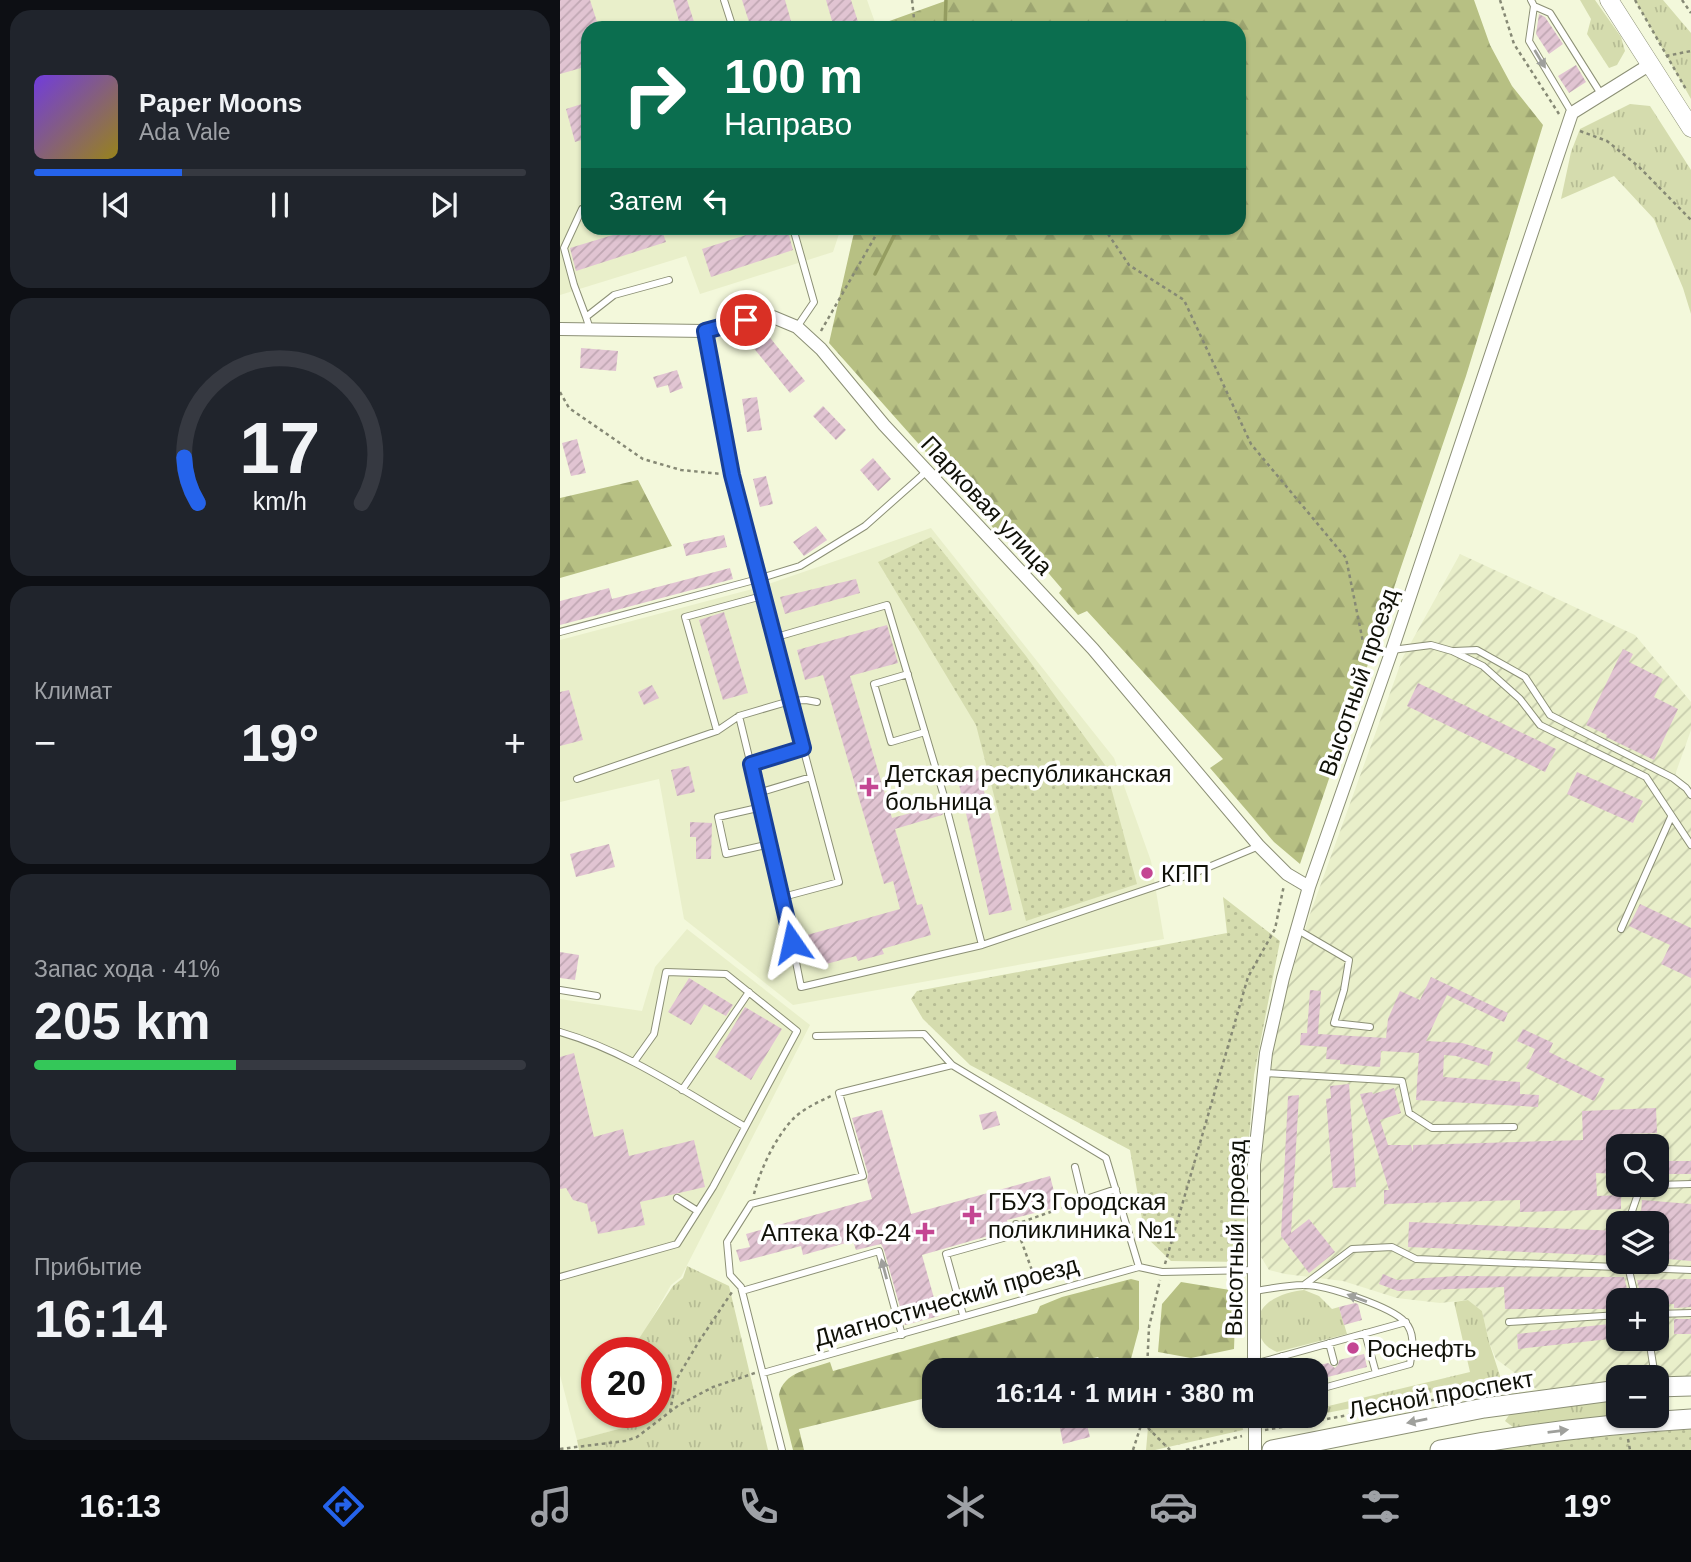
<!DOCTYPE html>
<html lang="ru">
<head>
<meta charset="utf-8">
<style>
  body { margin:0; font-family:Helvetica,sans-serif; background:#20242c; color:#f1f3f6; height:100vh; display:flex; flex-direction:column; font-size:26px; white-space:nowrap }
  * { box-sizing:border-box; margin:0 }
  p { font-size:23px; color:#9ea1a6 }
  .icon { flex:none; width:38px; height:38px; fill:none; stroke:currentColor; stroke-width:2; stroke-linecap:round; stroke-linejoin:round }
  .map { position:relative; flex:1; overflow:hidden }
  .panel { display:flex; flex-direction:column; gap:10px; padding:10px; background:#0d0f14; width:560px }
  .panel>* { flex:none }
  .hud { position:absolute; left:21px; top:21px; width:665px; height:214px; border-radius:21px; box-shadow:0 2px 5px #0004; background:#0b6e4f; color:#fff; overflow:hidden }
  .controls { position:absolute; left:1046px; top:1134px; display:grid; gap:14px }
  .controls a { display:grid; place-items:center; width:63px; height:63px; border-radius:14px; background:#171b24; box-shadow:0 2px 5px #0004; font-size:35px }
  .speed { position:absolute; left:21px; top:1337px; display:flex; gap:14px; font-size:35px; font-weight:700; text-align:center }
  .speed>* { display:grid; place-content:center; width:91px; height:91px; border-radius:50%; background:#171b24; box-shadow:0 2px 5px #0004; line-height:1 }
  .speed .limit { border:10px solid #d22; background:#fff; color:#111 }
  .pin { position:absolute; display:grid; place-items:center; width:60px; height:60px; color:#fff; margin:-30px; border:4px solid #fff; border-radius:50%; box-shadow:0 2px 7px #0007 }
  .me { position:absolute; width:77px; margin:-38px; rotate:349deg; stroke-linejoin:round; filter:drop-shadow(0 0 5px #0008) }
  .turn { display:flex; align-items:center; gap:24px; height:147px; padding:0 28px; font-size:32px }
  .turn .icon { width:91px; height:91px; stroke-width:2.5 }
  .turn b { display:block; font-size:49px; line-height:60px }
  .then { display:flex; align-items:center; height:66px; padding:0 28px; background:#0003; gap:14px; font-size:26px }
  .big { font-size:52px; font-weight:600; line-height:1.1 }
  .panel .tile { flex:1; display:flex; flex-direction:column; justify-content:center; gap:10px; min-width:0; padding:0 24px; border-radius:21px; background:#20242c }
  .panel .dial { align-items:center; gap:0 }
  .dial svg { height:182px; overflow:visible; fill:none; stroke:#363941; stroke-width:7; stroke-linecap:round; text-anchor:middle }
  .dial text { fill:#f1f3f6; stroke:none }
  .song { display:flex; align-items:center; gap:21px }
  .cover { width:84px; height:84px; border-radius:10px; background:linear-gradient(135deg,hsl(260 70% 55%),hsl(50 70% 35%)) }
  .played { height:7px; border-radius:4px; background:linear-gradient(90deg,#2563eb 30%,#363941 30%) }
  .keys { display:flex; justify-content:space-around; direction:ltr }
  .heat { display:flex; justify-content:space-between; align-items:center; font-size:38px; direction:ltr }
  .charge { height:10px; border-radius:5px; background:linear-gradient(90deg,#34c759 41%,#363941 0) }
  .trip { position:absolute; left:362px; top:1358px; width:406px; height:70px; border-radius:21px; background:#171b24; box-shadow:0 2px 5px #0004; font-weight:600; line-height:70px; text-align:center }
  .tabs { display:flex; height:112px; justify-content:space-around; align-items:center; background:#090b0e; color:#9ea1a6 }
  .tabs .icon { width:49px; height:49px }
  .tabs .current { color:#2563eb }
  .tabs b { font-size:32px; color:#f1f3f6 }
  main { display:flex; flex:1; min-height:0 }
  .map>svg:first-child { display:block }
  .built { fill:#e9efca }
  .industrial { fill:url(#industrial-furrows); fill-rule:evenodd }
  .grass { fill:url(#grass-tufts) }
  .forest { fill:url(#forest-firs) }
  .park { fill:url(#park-dots) }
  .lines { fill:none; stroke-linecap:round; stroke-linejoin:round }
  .stream { stroke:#959d61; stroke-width:3.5 }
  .building { fill:url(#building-hatch) }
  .service-casing { stroke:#8c9076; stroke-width:8 }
  .minor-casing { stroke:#8c9076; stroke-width:14 }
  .secondary-casing { stroke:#8c9076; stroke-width:19 }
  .primary-casing { stroke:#8c9076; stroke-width:21 }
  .path { stroke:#868975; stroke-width:2.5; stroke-dasharray:3.5 3.5; stroke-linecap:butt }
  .service { stroke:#fff; stroke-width:6 }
  .minor { stroke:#fff; stroke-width:12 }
  .secondary { stroke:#fff; stroke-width:18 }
  .primary { stroke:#fff; stroke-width:19 }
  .oneway { fill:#9fa09c }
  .route-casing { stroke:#184099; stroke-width:18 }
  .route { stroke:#2563eb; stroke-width:12 }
  .poi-dot { fill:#c44693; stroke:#fff; stroke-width:2.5 }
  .labels { text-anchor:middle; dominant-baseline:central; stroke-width:7; stroke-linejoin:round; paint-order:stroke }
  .street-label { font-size:24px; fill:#101108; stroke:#fff }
  .poi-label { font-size:24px; fill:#101108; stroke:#fff; text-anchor:start }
</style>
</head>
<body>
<main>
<section class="panel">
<div class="tile">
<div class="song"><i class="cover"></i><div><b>Paper Moons</b><p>Ada Vale</p></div></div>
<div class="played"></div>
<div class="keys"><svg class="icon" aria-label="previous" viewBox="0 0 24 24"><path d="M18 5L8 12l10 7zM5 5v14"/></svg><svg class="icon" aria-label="pause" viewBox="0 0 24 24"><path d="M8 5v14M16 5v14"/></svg><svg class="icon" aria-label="next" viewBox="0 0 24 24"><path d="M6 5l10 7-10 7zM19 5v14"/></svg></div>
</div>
<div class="tile dial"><svg viewBox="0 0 100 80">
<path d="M14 69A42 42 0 1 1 86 69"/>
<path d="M14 69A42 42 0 0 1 8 49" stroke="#2563eb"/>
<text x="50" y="56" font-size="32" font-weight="700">17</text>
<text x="50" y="72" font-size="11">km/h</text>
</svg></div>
<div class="tile"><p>Климат</p>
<div class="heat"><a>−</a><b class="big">19°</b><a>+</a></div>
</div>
<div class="tile"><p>Запас хода · 41%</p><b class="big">205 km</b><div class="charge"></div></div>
<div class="tile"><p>Прибытие</p><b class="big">16:14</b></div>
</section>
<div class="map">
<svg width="1131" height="1450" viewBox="0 0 1131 1450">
  <defs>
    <pattern id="industrial-furrows" width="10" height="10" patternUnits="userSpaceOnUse" patternTransform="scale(1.75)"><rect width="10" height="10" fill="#e9efca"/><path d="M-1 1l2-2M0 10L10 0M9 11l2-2" fill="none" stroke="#c7ccac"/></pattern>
    <pattern id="grass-tufts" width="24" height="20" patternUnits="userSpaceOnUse" patternTransform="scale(1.75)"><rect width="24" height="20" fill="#d5dcae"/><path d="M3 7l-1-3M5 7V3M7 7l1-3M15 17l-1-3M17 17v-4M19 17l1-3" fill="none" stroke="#b6bc94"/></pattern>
    <pattern id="forest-firs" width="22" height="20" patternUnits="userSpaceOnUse" patternTransform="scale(1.75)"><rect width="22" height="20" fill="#b7c083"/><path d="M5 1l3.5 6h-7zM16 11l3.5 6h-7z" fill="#9ca470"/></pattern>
    <pattern id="park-dots" width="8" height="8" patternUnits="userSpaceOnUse" patternTransform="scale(1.75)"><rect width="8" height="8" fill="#d5dcae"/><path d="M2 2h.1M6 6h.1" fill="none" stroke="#b6bc94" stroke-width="1.8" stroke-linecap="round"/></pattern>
    <pattern id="building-hatch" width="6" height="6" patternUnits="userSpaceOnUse" patternTransform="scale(1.75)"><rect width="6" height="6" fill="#e1c4d2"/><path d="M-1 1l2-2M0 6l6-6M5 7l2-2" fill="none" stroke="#c0a7b3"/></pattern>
  </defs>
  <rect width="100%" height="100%" fill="#f3f8db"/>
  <!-- built -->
  <path class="built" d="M0,0H307L317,28H28V228H281L273,252L140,294L126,256L0,295Z
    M371,528L554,758L591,861L604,939L233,1005L124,919L99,779L0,802V640L200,587Z
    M127,929L250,1025L121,1277L111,1285L72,1353H37V1412H84L86,1422L17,1440L0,1375V999L82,1011L95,967Z"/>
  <!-- industrial -->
  <path class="industrial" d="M900,554L1075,635L1131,702V730L1115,775L1131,790V1376L1059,1377V1381L979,1391L936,1359L929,1342L922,1311L908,1300L880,1303L837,1298L783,1281L725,1274L709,1270L698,1252L699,1169L711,1053L730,978L750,914L843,657ZM1059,1146H1097V1185H1059ZM1059,1223H1097V1262H1059ZM1059,1300H1097V1339H1059Z"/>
  <!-- grass -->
  <path class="grass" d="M1020,0H1035L1061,37L1065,51L1057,65L1049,68L1027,34L1031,19Z
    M1075,0H1103L1131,33V99Z
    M1070,104L1090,106L1131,170V314L1123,288L1094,219L1054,176L1001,199L1011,152L1020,129Z
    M127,1266L169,1286L208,1450H19L17,1440L85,1422L84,1412H96V1353H72L71,1351L113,1286L123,1278Z
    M744,1290L759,1296L772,1309L779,1307L787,1334L717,1352C705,1347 700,1340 698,1327C695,1302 724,1292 744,1290Z
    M908,1300L922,1311L929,1342L941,1379L756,1415V1409L910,1372L894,1302Z
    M1059,1398V1416H1064L953,1427L945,1421L951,1412Z"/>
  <!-- forest -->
  <path class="forest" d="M388,0H914L930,45L952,86L983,125L906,376L740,864L714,842L650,768L663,759L527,611L518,615L499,593L502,589L455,534L444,540L269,343L295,228H679V28H323L321,24Z
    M78,480L112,546L0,578V498Z
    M571,1279L579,1281V1329L568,1370H548L538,1357L483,1370H374V1396L239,1429L244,1450H233L219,1395C223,1372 250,1369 270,1362L273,1371L477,1313L480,1306L502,1297Z
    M621,1282L676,1291L674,1349L631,1358L598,1352L602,1304Z"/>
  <!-- park -->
  <path class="park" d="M371,537L466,656L545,765L577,884L466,921L416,725L318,562Z
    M663,897L720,941L694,1075L687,1165L671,1166L672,1190L687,1191L682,1262L611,1261L585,1236L570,1150L410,1065L363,1019L351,999L357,991L667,933Z
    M589,1416H681L683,1430L595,1450H586Z
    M1131,1429V1450H934L1021,1438Z"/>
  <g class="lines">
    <!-- stream -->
    <path class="stream" d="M385,28L386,0
      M315,274L338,228"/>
  </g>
  <!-- building -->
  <path class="building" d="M0,0H30L39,28H28V66L0,74Z
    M113,0H127L136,28H121Z
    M182,0H225L233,28H191Z
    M266,0H291L300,28H274Z
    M979,14L985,17L1003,44L989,54L976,34Z
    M1016,65L1026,82L1009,93L998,76Z
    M28,102V138L15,142L6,109Z
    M76,228H101L106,242L16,271L10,248Z
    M201,228H227L233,250L151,277L142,249L202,230Z
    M207,334L245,381L230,393L192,346Z
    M21,348L58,351L56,371L20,368Z
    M117,370L123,388L110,393L108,385L97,388L93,377Z
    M197,397L202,430L187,432L182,399Z
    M263,406L286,430L276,440L253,416Z
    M17,439L26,473L11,476L2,443Z
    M313,458L331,479L318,491L300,470Z
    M206,476L213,504L200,507L193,479Z
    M256,526L267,540L244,556L233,542Z
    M164,535L167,547L126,556L123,544Z
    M170,568L173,579L0,625V601L49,588L52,599Z
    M296,579L300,593L225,614L220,597Z
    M164,612L188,693L163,700L139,620Z
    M327,625L338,663L290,676L332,818L381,805L387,809L382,815L335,829L357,905L362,904L371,935L322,949L324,954L298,961L296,956L255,967L247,935L340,909L333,881L324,884L263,675L245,680L237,650Z
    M1063,649L1073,654L1069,662L1103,679L1094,697L1118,709L1094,760L1046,737L1047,735L1026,725Z
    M858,683L996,749L985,772L847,706Z
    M92,685L99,698L84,705L78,692Z
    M9,690L23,740L0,746V692Z
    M129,766L135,792L117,796L111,770Z
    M419,770L452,910L429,915L405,809L393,812L387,808L391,801L402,798L397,775Z
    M1017,772L1083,801L1073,823L1007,794Z
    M130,822L152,823L151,859H136V837H130Z
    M49,844L55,867L16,877L10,854Z
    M1080,904L1131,928V978L1101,964L1110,945L1069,926Z
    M0,952L19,955L15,980L0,978Z
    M871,977L948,1013L944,1022L887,995L866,1041L902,1043L933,1052L929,1066L896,1056L884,1055L883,1077L960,1082V1094L979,1095L978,1107L856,1100L859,1053L821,1051L820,1067L780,1064V1060L766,1059L767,1047L740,1045L741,1033H747L750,990L761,991L758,1034L826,1038L828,1019L840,991L860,1000Z
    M129,978L173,1005L166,1016L144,1004L131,1025L108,1012Z
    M185,1007L222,1029L191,1080L155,1057Z
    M963,1029L993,1043L989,1052L1045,1079L1034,1101L966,1068L975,1049L957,1041Z
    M14,1053L34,1137L63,1129L69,1156L134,1140L145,1187L80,1202L85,1225L38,1234L35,1221L31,1222L27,1204L13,1200L6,1188L0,1189V1057Z
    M789,1084L796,1187L773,1188L766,1099L771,1098L770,1086Z
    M834,1088L841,1113L820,1120L828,1145H851L853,1152V1145L1023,1140L1022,1111L1096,1108L1097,1133L1059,1134V1174L1036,1173L1037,1196L1061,1195V1209L960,1212V1200L824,1204V1190H829L800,1094L812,1092L813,1094Z
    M739,1095L731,1233L749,1219L775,1252L749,1273L721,1236L728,1096Z
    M322,1110L351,1214L490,1176L498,1207L447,1220L449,1230L362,1255L379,1316L345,1325L324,1250L321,1244L296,1250L293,1241L243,1255L241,1246L180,1262L176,1250L190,1247L186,1234L312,1199L307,1180L308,1174L292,1118Z
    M436,1111L440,1125L423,1130L419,1115Z
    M1097,1161H1131V1174H1097Z
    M1082,1200L1131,1204V1261L1097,1258V1214L1081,1213Z
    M849,1222L1059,1231V1256L848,1247Z
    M823,1274L837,1280L896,1276L1064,1277L1070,1300H1059V1309H945L944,1287L838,1291L819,1284Z
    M1131,1279V1307L1114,1308V1304H1097V1300H1082L1077,1280Z
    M795,1303L798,1304L802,1320L784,1325L779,1307Z
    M1114,1319H1131V1334H1114Z
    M1059,1323V1338L958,1349L957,1334Z
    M804,1354L807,1367L756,1380V1366L768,1363L775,1368L778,1365L779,1360Z
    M525,1417L530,1437L503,1444L499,1423Z"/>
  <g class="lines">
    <defs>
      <path id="service" d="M164,0L173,28
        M971,0L974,6L969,41L1012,113
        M974,6L990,13L1041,94
        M22,209L4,248L14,285L26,317
        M233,228L254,302L237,327
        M30,329L26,317L54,295L109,280
        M145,331L171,470L198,579L240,566L305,526L367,471
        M0,632L198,579L279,882L223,897
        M213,638L327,605L386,803
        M832,650L871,645L892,651L923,666L960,699L980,725L1086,777L1131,845
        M894,651L917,650L965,677L990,715L1113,778L1126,788L1131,795
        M348,674L314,684L331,742L365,732
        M179,716L223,897L241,987L422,945L632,874L699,846
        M157,731L125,617L202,596
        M191,764L243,748
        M17,779L157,731L179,716L230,701L246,700L257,702
        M198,793L251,777
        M202,807L158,817L166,854L210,844
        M388,814L422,945
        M736,929L789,960L784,990L774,1023L810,1027
        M1061,929L1111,817
        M0,990L37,996
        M0,1032C66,1051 125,1092 184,1126
        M256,1036L364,1034L392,1065L546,1158L579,1267
        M704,1073L842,1081L849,1113L872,1128L954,1127
        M122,1090L189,992
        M515,1167L523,1200L556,1189
        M1097,1185L1131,1184
        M117,1198L136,1210
        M1068,1223L1081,1185H1097
        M1067,1262L1076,1300
        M0,1277L117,1244L153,1187L237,1031L166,974L106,972L94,1034L74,1062
        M744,1285L792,1249L832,1247L856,1259L1131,1270
        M182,1291L319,1251L342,1335
        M694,1291C710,1289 727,1285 743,1285C764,1284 832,1307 845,1322C856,1334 852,1350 850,1364L756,1390
        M1097,1314L1131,1313
        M403,1315L386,1254L454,1235L456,1224
        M949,1322L1059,1315
        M805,1333L816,1373
        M1089,1339L1095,1377
        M769,1343L774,1362
        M722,1356L726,1370
        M649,1370L694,1364L846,1322
        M203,1373L579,1267L602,1272L694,1270
        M222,1450L181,1287L170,1275L167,1242L191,1204L303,1176L279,1093L392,1065"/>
      <path id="minor" d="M0,329L145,331L186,320L213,317L237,327L261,349L324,425L533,649L699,846L727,874L749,887
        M694,1370V1164L706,1053L723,978L749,887L832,650L1012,113L1089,65
        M695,1416V1450"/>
      <path id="secondary" d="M1049,0L1131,128"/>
      <path id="primary" d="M1097,1387L1131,1386
        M712,1450L924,1408L1059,1390
        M880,1450C963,1434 1047,1424 1131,1419"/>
    </defs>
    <!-- service casing -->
    <use href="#service" class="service-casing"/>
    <!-- minor casing -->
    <use href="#minor" class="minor-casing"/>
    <!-- secondary casing -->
    <use href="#secondary" class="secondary-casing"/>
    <!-- primary casing -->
    <use href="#primary" class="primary-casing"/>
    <!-- path -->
    <path class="path" d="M352,0L355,28
      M940,0L954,44L999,114
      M1075,0L1127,91
      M1122,0L1131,13
      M1106,56L1131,51
      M1020,131L1047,141L1078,166L1131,220
      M544,228L569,265L624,300L691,444L786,558L803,642L821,647
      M261,331L320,228
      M0,392L9,408L83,459L121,470L162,474
      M194,1194C200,1170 215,1138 233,1119C243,1109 258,1102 271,1096
      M462,1222L516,1203
      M461,1240L478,1287
      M605,1264L688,977L715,929L724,885
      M587,1370L589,1327L600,1280
      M1057,1373L1086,1371
      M110,1412L116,1380L138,1343L172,1292
      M583,1423L610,1450
      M705,1430L912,1393
      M1068,1439L1070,1450
      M0,1449L65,1441L77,1437L119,1405L153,1387L195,1373
      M573,1450L584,1416
      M626,1450L682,1436"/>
    <!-- service -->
    <use href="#service" class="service"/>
    <!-- minor -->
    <use href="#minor" class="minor"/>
    <!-- secondary -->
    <use href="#secondary" class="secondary"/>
    <!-- primary -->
    <use href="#primary" class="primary"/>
  </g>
  <!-- one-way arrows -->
  <defs><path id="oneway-solid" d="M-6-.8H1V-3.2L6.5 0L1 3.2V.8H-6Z" transform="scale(1.75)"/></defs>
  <g class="oneway">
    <use href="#oneway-solid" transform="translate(980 59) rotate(59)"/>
    <use href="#oneway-solid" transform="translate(324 1269) rotate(-105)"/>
    <use href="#oneway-solid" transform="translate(797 1298) rotate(-160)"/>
    <use href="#oneway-solid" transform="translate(857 1421) rotate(169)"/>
    <use href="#oneway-solid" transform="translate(998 1431) rotate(-7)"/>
  </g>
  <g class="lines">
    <defs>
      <path id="route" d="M186,320L145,331L172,475L243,748L191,764L232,942"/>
    </defs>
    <!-- route casing -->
    <use href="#route" class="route-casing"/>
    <!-- route -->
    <use href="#route" class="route"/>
  </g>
  <!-- markers -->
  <g class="poi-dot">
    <path d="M305.5 776.5h7v7h7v7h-7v7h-7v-7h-7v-7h7z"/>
    <circle cx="587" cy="873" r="7"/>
    <path d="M408.5 1204.5h7v7h7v7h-7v7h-7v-7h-7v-7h7z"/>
    <path d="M361.5 1221.5h7v7h7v7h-7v7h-7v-7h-7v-7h7z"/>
    <circle cx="793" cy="1348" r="7"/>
  </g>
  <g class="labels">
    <!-- street labels -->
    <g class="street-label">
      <text transform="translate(427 505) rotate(47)">Парковая улица</text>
      <text transform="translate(798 682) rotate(-71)">Высотный проезд</text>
      <text transform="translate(675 1238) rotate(-89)">Высотный проезд</text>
      <text transform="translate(386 1301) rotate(-16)">Диагностический проезд</text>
      <text transform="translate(881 1394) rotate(-10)">Лесной проспект</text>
    </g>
    <!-- poi labels -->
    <g class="poi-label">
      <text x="325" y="773">Детская республиканская<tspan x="325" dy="28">больница</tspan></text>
      <text x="601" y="873">КПП</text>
      <text x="428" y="1201">ГБУЗ Городская<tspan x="428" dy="28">поликлиника №1</tspan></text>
      <text x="351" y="1232" text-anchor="end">Аптека КФ-24</text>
      <text x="807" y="1348">Роснефть</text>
    </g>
  </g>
</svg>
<div class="controls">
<a><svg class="icon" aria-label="search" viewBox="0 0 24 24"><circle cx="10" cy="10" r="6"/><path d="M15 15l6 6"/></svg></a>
<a><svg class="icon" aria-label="layers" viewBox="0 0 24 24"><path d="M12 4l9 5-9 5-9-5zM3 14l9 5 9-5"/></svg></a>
<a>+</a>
<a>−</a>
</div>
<div class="speed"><div class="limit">20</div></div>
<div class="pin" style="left:186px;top:320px;background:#d93025"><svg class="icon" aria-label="arrive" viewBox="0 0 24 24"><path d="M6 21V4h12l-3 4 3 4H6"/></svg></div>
<svg class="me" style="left:232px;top:942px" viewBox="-20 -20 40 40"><path d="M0-17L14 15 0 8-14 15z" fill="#2563eb" stroke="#fff" stroke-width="4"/></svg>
<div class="trip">16:14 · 1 мин · 380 m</div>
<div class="hud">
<div class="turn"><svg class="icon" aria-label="right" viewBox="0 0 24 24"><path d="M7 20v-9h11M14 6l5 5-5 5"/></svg><div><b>100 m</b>Направо</div></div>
<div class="then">Затем<svg class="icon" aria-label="left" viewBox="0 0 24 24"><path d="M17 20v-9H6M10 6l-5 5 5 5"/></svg></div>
</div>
</div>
</main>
<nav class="tabs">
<b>16:13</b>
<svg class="icon current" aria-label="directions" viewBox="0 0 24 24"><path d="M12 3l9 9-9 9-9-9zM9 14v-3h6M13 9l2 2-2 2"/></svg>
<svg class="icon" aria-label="music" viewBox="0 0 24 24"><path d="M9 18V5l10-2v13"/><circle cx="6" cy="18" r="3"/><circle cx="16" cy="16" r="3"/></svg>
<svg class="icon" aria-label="phone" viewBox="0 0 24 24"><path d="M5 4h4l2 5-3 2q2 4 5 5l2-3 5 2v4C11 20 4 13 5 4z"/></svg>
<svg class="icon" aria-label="climate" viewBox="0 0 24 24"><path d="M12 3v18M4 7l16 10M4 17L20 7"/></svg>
<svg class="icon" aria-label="car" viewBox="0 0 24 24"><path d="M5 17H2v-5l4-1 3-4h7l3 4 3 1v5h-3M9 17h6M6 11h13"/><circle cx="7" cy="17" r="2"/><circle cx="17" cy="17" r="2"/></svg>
<svg class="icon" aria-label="filters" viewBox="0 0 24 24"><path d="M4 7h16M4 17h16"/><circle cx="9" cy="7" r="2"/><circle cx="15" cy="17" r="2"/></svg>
<b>19°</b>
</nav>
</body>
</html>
